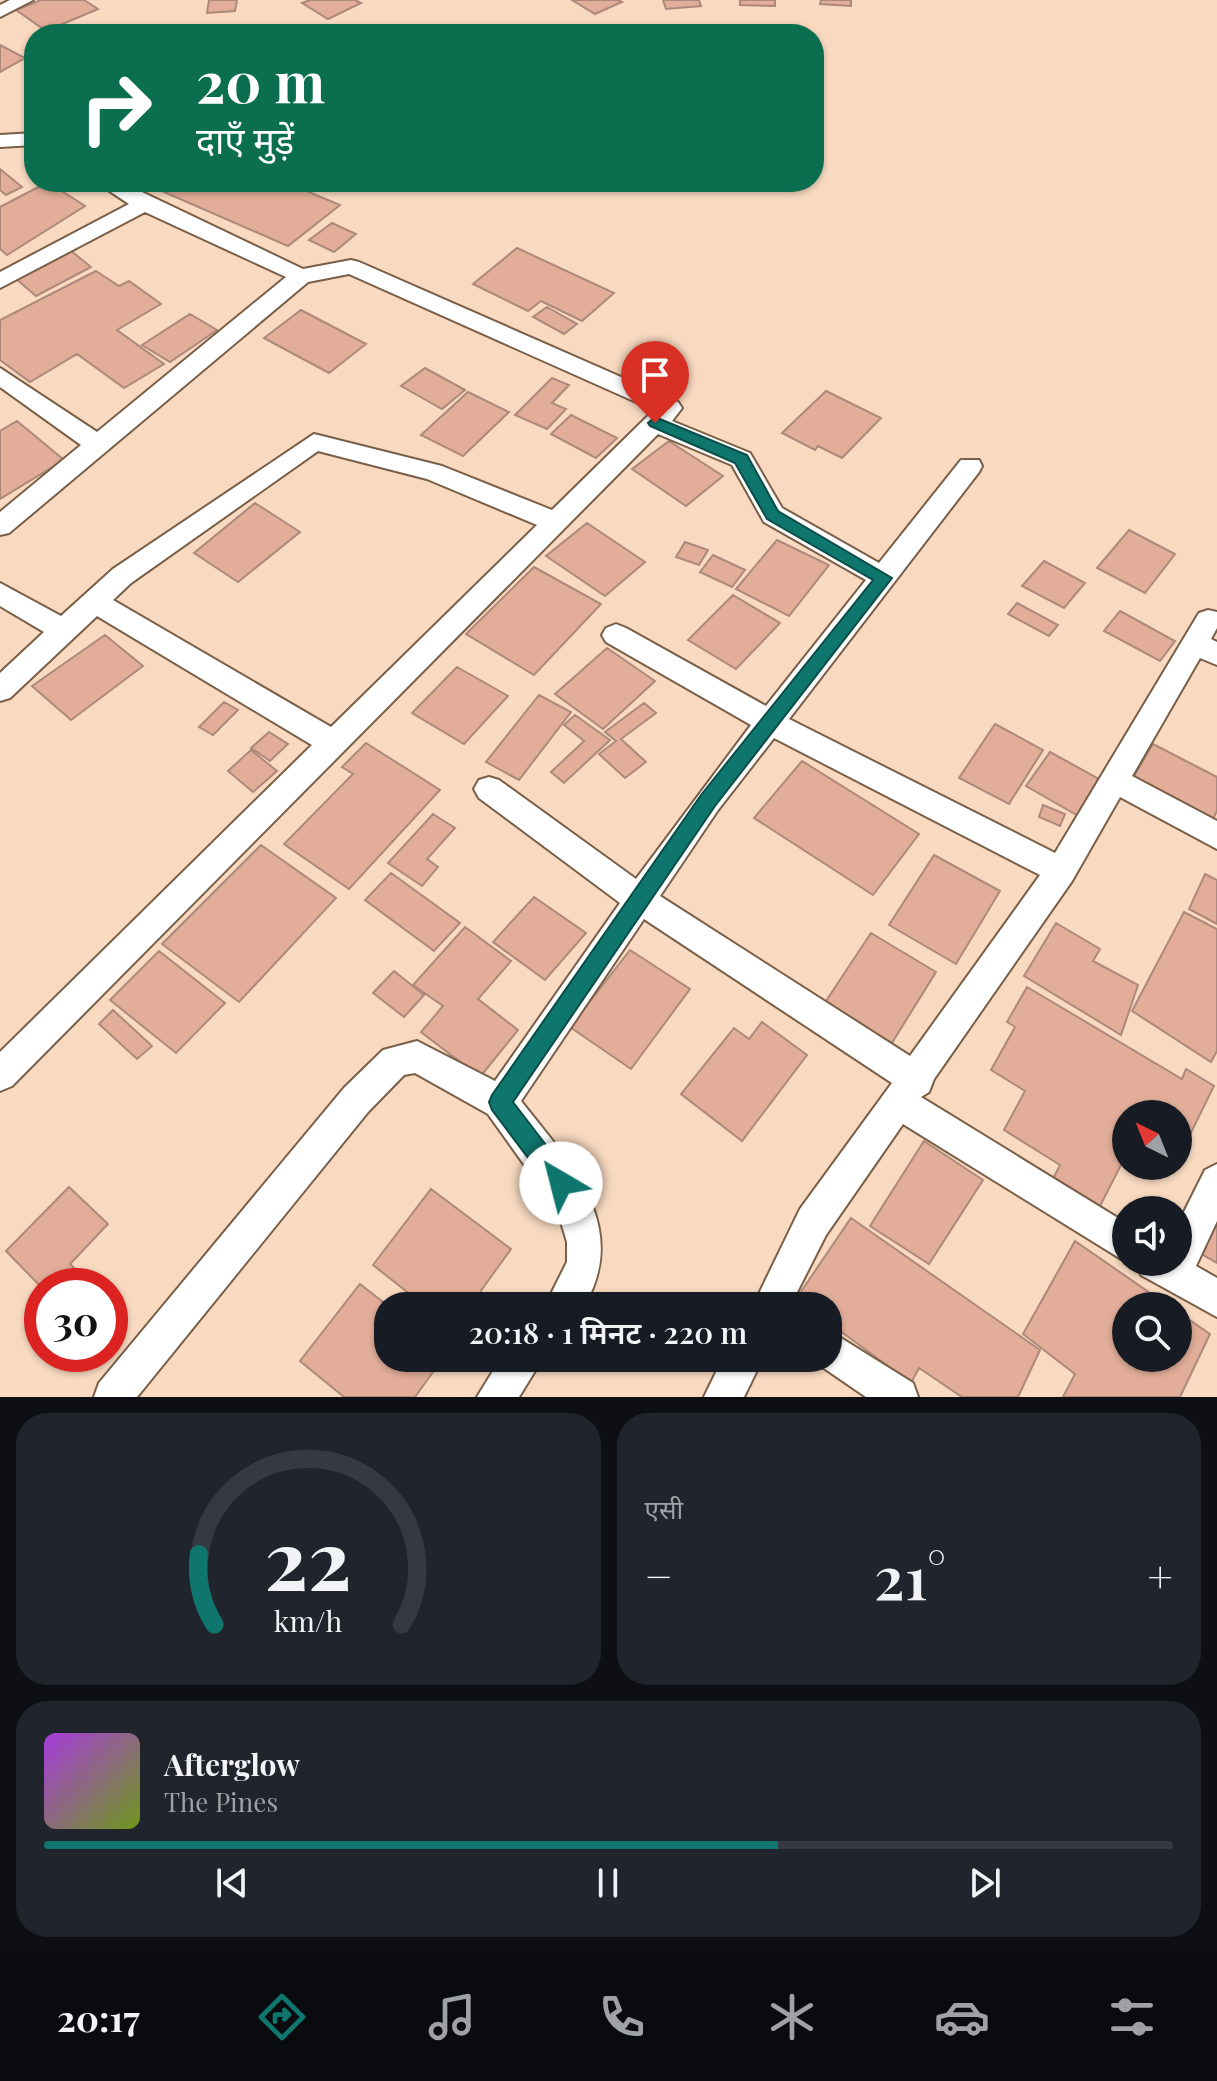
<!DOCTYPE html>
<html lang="hi">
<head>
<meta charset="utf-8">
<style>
  body { margin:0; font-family:"Playfair Display","Noto Sans Devanagari",serif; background:#20242c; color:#f1f3f6; height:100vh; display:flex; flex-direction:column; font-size:30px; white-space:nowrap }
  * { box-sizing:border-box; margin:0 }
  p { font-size:26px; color:#9ea1a6 }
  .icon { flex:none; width:44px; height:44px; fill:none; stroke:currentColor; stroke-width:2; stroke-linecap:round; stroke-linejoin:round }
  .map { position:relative; height:1397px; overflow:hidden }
  .sheet { display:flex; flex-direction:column; gap:16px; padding:16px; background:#0d0f14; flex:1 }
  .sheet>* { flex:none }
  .top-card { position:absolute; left:24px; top:24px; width:800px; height:168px; border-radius:32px; box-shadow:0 2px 6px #0004; background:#0b6e4f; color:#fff; overflow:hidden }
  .needle { width:52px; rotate:317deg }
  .fabs { position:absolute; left:1112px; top:1100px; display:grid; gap:16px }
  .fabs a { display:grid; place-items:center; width:80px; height:80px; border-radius:50%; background:#171b24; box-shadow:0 2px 6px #0004; font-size:40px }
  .speed { position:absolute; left:24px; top:1268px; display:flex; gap:16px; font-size:40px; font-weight:700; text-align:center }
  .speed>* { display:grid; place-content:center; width:104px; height:104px; border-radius:50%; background:#171b24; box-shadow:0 2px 6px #0004; line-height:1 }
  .speed .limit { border:12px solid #d22; background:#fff; color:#111 }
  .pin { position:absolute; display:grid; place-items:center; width:68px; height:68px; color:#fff; margin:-82px -34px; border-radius:50% 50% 50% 0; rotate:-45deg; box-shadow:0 0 8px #0007 }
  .pin .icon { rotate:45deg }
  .me { position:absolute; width:88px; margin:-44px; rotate:323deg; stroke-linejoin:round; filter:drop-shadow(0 0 6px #0008) }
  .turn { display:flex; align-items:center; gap:28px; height:168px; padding:0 40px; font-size:36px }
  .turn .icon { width:104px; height:104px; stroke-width:2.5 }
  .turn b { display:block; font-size:56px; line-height:68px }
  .big { font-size:60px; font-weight:600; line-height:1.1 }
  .sheet .card { flex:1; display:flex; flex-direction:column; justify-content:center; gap:12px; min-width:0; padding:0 28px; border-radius:32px; background:#20242c }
  .sheet .dial { align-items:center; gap:0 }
  .dial svg { height:208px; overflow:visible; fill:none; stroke:#363941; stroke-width:7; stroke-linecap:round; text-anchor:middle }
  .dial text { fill:#f1f3f6; stroke:none }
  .song { display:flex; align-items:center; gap:24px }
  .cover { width:96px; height:96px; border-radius:12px; background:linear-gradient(135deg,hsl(280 70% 55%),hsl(80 70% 35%)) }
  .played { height:8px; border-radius:4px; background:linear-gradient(90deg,#0f766e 65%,#363941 65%) }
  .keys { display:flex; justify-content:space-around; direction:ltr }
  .heat { display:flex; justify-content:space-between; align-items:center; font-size:44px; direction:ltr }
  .sheet .tiles { flex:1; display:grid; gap:16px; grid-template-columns:1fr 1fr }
  .card:last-child { grid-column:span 2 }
  .trip { position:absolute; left:374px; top:1292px; width:468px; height:80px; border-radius:32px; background:#171b24; box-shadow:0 2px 6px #0004; font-weight:600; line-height:80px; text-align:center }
  .menu { display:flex; height:128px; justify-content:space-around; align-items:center; background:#090b0e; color:#9ea1a6 }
  .menu .icon { width:56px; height:56px }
  .menu .active { color:#0f766e }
  .menu b { font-size:36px; color:#f1f3f6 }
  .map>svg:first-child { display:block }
  .building { fill:#e2ae99; stroke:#ad897b; stroke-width:2 }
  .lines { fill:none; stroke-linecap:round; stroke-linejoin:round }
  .minor-casing { stroke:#795f48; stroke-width:4 }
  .minor { fill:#fff; fill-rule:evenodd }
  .route { fill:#0f766e; stroke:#0a4d48; stroke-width:2 }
</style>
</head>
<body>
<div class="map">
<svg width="1217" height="1397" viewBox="0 0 1217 1397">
  <rect width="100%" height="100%" fill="#f9dac1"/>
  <!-- building -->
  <path class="building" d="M41,0H84L98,9L46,31L16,10Z
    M209,0H237L235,11L207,13Z
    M310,0H355L361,3L328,19L302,3Z
    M572,0H618L622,2L595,14Z
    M663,0H699L701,6L666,9Z
    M740,0H775V6L740,5Z
    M821,0H851V6L820,4Z
    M0,45L25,58L0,72Z
    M0,169L22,187L6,195L0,190Z
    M48,182L85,206L7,255L0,249V207Z
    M203,182H285L340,205L288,246L164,192L176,183L192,190Z
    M332,223L356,234L334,252L309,240Z
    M517,248L614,293L582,321L541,301L528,311L473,284Z
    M70,250L91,267L36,296L15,278Z
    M96,271L119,286L129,281L161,304L117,330L164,364L124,388L77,354L30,382L0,360V320Z
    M547,307L577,324L564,334L533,317Z
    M301,310L366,344L329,373L264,338Z
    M190,314L217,330L170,362L142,345Z
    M425,368L465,390L442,409L401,386Z
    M552,378L569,385L552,403L566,409L547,429L515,415Z
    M826,391L881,418L842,458L818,446L815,450L782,433Z
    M468,392L509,412L463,456L421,435Z
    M571,415L617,438L596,458L551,434Z
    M17,421L64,460L0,499V431Z
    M669,441L723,476L686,506L632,469Z
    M255,503L300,532L238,582L194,553Z
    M587,523L645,562L605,596L546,556Z
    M1129,530L1175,554L1145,593L1097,568Z
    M777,540L829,565L789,616L736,589Z
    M685,542L708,550L699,565L676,557Z
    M713,555L745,570L732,587L700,572Z
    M1044,561L1085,583L1064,608L1022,586Z
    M534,567L601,604L534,675L466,634Z
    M733,595L780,623L736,669L688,640Z
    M1017,603L1058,625L1049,636L1008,614Z
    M1120,611L1175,641L1160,661L1104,631Z
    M105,635L143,666L71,720L32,686Z
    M607,648L655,681L603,729L555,694Z
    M457,667L508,696L464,744L412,713Z
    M539,695L571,712L519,780L486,762Z
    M224,702L238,710L213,735L199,727Z
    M644,703L656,713L621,739L646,762L625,778L599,754L616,741L605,732Z
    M575,715L610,740L564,783L551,772L584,741L564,725Z
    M995,724L1043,750L1009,804L959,778Z
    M269,732L288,744L270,761L251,748Z
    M366,743L440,790L349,889L284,844L353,774L342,767Z
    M1153,744L1217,777V811L1213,819L1133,778Z
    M251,750L277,771L253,792L228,771Z
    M1050,752L1110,785L1087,821L1026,786Z
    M802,761L919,834L873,895L754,818Z
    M1043,805L1065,814L1060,826L1039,817Z
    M433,814L455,828L427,859L438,867L422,886L388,863Z
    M261,845L336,898L239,1002L162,944Z
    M934,855L1000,891L956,964L889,925Z
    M391,873L460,923L434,951L365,900Z
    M1205,874L1217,880V924L1189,909Z
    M534,897L586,933L545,980L493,942Z
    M1184,912L1217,929V1051L1211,1062L1132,1011Z
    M1056,923L1100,949L1093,961L1138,985L1121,1035L1024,976Z
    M465,927L511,961L478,999L518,1030L480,1077L421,1032L443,1006L413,985Z
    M871,933L936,972L890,1046L824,1004Z
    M630,950L690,989L631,1069L570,1027Z
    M159,951L225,1003L176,1053L110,1000Z
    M394,971L424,995L404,1017L373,993Z
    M1027,987L1182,1079L1186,1069L1214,1086L1179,1157L1178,1114H1126V1155L1099,1208L1053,1179L1060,1165L1004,1130L1025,1091L991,1070L1015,1027L1007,1022Z
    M113,1010L152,1046L137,1059L99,1024Z
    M762,1022L807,1055L742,1141L681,1094L734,1028L749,1039Z
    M924,1141L983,1180L929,1264L870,1226Z
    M69,1187L108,1224L70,1264L93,1286L42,1288L6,1251Z
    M431,1189L511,1249L470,1306H425L373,1265Z
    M1217,1212V1263L1200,1253Z
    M851,1218L1040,1350L1018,1397H962L919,1368L911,1383L828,1322V1306H806L796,1299Z
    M1075,1241L1169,1306H1126V1358H1178V1312L1210,1334L1180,1397H1063L1075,1374L1023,1334Z
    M360,1284L388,1306V1358H443L415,1397H344L300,1361Z"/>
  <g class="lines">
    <defs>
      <path id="minor" d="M10,0H33L0,17V5Z
        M34,133V145L0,147V135Z
        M96,182H121L303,269L351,260L359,262L678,402L682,408L672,421L750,453L782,508L879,563L961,460H979L982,466L979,472L789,719L1055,853L1199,613L1208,610L1217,612V628L1211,639L1217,642V665L1200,658L1132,776L1217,821V849L1120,797L1072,881L934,1079L929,1092L921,1097L1126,1223V1262L903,1124L826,1235L790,1306H753L800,1209L892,1083L644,919L521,1101C570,1163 631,1226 584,1306H545L567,1262V1242L558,1212L488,1114L415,1073L404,1075L368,1112L137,1397H94L99,1383L344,1088L383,1050L417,1041L495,1081L620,903L479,798L474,789L479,780L489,777L499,780L636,879L751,725L606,642L602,635L606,628L616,624L626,628L766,706L866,580L764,522L732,465L658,434L12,1086L0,1091V1052L312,745L97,616L10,698L0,701V673L44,632L0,606V583L61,616L113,569L314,434L442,466L552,510L654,410L349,274L308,282L9,533L0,535V512L81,445L0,387V368L97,432L286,277L145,212L0,288V272L129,204ZM318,451L427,479L537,525L331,727L113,600L131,583ZM774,738L1040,875L910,1056L660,896L718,810Z
        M1217,1164V1221L1196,1266L1217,1278V1317L1141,1275L1136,1262H1178V1224L1205,1170Z
        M828,1330L913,1383L918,1397H866L815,1362L813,1358H828Z
        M501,1358H543L519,1397H477Z
        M723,1358H763L744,1397H704Z"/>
    </defs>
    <!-- minor casing -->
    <use href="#minor" class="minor-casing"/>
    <!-- minor -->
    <use href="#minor" class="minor"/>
  </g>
  <!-- route -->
  <path class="route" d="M655,417L747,455L778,511L892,578L715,806L513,1102L569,1175L573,1183L569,1191L561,1195L553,1191L492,1110L489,1102L492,1095L701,795L873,580L767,519L735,463L650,426L648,423Z"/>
</svg>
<div class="fabs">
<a><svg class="needle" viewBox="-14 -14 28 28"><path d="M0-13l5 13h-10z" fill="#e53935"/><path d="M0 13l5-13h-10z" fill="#9ea1a6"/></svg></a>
<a><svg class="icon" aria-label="sound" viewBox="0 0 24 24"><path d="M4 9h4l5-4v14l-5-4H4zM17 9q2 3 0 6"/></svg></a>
<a><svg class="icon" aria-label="search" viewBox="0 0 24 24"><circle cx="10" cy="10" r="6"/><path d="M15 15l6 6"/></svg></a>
</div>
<div class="speed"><div class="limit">30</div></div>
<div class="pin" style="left:655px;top:423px;background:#d93025"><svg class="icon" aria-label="arrive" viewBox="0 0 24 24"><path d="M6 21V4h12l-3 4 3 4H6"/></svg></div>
<svg class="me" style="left:561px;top:1183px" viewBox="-20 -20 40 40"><circle r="19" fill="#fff"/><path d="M0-13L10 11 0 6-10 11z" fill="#0f766e"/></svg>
<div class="trip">20:18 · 1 मिनट · 220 m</div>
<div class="top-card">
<div class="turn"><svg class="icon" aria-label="right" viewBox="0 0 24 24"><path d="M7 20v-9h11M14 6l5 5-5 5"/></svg><div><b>20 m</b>दाएँ मुड़ें</div></div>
</div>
</div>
<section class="sheet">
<div class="tiles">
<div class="card dial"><svg viewBox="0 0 100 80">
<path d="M14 69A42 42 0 1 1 86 69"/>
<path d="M14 69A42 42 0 0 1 8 42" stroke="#0f766e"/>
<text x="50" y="56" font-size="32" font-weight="700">22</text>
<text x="50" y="72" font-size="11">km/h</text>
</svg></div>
<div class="card"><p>एसी</p>
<div class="heat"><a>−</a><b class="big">21°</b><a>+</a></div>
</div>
<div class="card">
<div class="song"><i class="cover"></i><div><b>Afterglow</b><p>The Pines</p></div></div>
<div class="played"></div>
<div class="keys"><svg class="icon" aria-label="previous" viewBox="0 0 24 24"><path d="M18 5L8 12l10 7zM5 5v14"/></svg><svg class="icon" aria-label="pause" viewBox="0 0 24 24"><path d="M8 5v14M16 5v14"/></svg><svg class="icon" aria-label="next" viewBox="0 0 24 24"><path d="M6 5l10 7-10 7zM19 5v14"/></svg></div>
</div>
</div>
</section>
<nav class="menu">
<b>20:17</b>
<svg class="icon active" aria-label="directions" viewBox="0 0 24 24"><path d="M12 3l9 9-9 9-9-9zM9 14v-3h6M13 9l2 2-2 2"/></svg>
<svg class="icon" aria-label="music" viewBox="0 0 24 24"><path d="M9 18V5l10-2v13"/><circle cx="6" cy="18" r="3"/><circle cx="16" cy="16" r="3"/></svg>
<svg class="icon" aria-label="phone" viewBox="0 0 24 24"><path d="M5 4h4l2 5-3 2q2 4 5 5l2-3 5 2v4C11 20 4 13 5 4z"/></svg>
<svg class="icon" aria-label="climate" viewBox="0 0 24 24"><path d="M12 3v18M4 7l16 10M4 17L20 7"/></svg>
<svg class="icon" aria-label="car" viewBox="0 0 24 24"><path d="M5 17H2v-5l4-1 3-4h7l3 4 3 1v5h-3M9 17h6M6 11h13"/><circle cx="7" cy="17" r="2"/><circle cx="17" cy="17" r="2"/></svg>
<svg class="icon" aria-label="filters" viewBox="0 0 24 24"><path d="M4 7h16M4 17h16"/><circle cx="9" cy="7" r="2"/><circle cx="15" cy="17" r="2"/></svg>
</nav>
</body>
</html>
